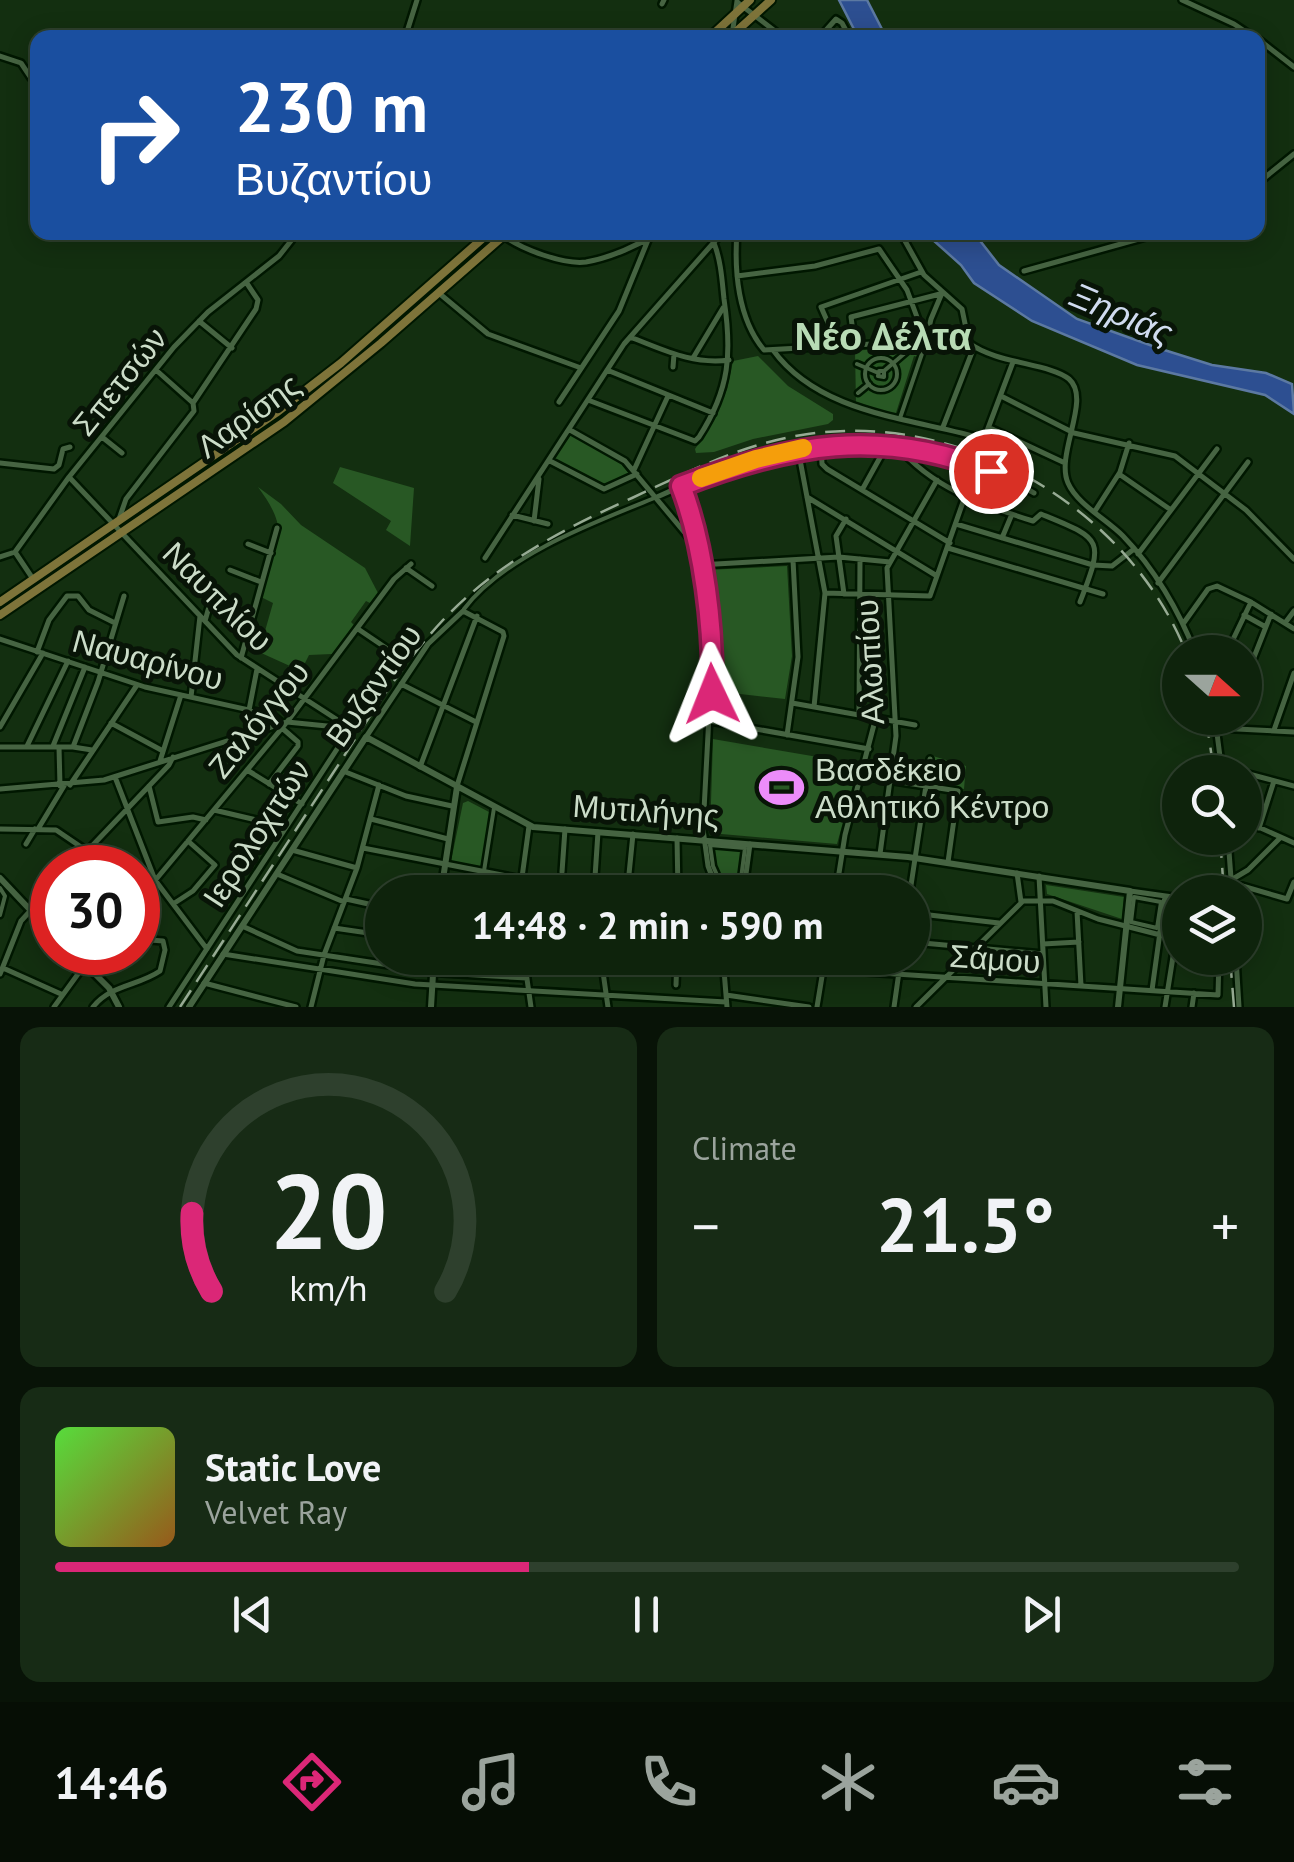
<!DOCTYPE html>
<html lang="en">
<head>
<meta charset="utf-8">
<style>
  body { margin:0; font-family:"PT Sans",sans-serif; background:#172b15; color:#f1f3f6; height:100vh; display:flex; flex-direction:column; font-size:38px; white-space:nowrap }
  * { box-sizing:border-box; margin:0 }
  p { font-size:32px; color:#9ba49d }
  .icon { flex:none; width:55px; height:55px; fill:none; stroke:currentColor; stroke-width:2; stroke-linecap:round; stroke-linejoin:round }
  .map { position:relative; height:1007px; overflow:hidden }
  .side { display:flex; flex-direction:column; gap:20px; padding:20px; background:#081307; flex:1 }
  .side>* { flex:none }
  .top-card { position:absolute; left:30px; top:30px; width:1235px; height:210px; border-radius:20px; box-shadow:0 5px 25px #0003,0 0 0 2px #2e402d; background:#1a4fa0; color:#fff; overflow:hidden }
  .needle { width:65px; rotate:111deg }
  .controls { position:absolute; left:1162px; top:635px; display:grid; gap:20px }
  .controls a { display:grid; place-items:center; width:100px; height:100px; border-radius:50%; background:#0e230c; box-shadow:0 5px 25px #0003,0 0 0 2px #2e402d; font-size:50px }
  .speed { position:absolute; left:30px; top:845px; display:flex; gap:20px; font-size:50px; font-weight:700; text-align:center }
  .speed>* { display:grid; place-content:center; width:130px; height:130px; border-radius:50%; background:#0e230c; box-shadow:0 5px 25px #0003,0 0 0 2px #2e402d; line-height:1 }
  .speed .limit { border:15px solid #d22; background:#fff; color:#111 }
  .pin { position:absolute; display:grid; place-items:center; width:85px; height:85px; color:#fff; margin:-42px; border:5px solid #fff; border-radius:50%; box-shadow:0 2px 10px #0007 }
  .me { position:absolute; width:110px; margin:-55px; rotate:358deg; stroke-linejoin:round; filter:drop-shadow(0 0 8px #0008) }
  .turn { display:flex; align-items:center; gap:35px; height:210px; padding:0 40px; font-size:45px }
  .turn .icon { width:130px; height:130px; stroke-width:2.5 }
  .turn b { display:block; font-size:70px; line-height:85px }
  .big { font-size:75px; font-weight:700; line-height:1.1 }
  .side .tile { flex:1; display:flex; flex-direction:column; justify-content:center; gap:15px; min-width:0; padding:0 35px; border-radius:20px; background:#172b15 }
  .side .dial { align-items:center; gap:0 }
  .dial svg { height:260px; overflow:visible; fill:none; stroke:#2e402d; stroke-width:7; stroke-linecap:round; text-anchor:middle }
  .dial text { fill:#f1f3f6; stroke:none }
  .song { display:flex; align-items:center; gap:30px }
  .cover { width:120px; height:120px; border-radius:15px; background:linear-gradient(135deg,hsl(110 70% 55%),hsl(30 70% 35%)) }
  .played { height:10px; border-radius:5px; background:linear-gradient(90deg,#db2777 40%,#2e402d 40%) }
  .keys { display:flex; justify-content:space-around; direction:ltr }
  .heat { display:flex; justify-content:space-between; align-items:center; font-size:55px; direction:ltr }
  .side .tiles { flex:1; display:grid; gap:20px; grid-template-columns:1fr 1fr }
  .tile:last-child { grid-column:span 2 }
  .trip { position:absolute; left:365px; top:875px; width:565px; height:100px; border-radius:50px; background:#0e230c; box-shadow:0 5px 25px #0003,0 0 0 2px #2e402d; font-weight:700; line-height:100px; text-align:center }
  .menu { display:flex; height:160px; justify-content:space-around; align-items:center; background:#060e05; color:#9ba49d }
  .menu .icon { width:70px; height:70px }
  .menu .on { color:#db2777 }
  .menu b { font-size:45px; color:#f1f3f6 }
  .map>svg:first-child { display:block }
  .green { fill:#285824 }
  .water { fill:#2d4f91; stroke:#5c79a2; stroke-width:2.5 }
  .lines { fill:none; stroke-linecap:round; stroke-linejoin:round }
  .pedestrian-casing { stroke:#001700; stroke-width:9 }
  .minor-casing { stroke:#001700; stroke-width:10 }
  .tertiary-casing { stroke:#001700; stroke-width:11 }
  .primary-casing { stroke:#001700; stroke-width:12 }
  .pedestrian { stroke:#466442; stroke-width:4 }
  .minor { stroke:#466442; stroke-width:5 }
  .tertiary { stroke:#466442; stroke-width:6 }
  .primary { stroke:#7e743a; stroke-width:8 }
  .rail { stroke:#97ab94; stroke-width:2.5; stroke-dasharray:20 10; stroke-linecap:butt }
  .route-casing { stroke:#8e194d; stroke-width:25 }
  .route { stroke:#db2777; stroke-width:18 }
  .slow { stroke:#f59e0b; stroke-width:18 }
  .labels { text-anchor:middle; dominant-baseline:central; stroke-width:10; stroke-linejoin:round; paint-order:stroke }
  .street-label { font-size:32px; fill:#cbdcc8; stroke:#081407 }
  .poi-label { font-size:32px; fill:#cbdcc8; stroke:#081407; text-anchor:start }
  .water-label { font-size:35px; font-style:italic; fill:#d0dbef; stroke:#081407 }
  .quarter-label { font-size:38px; font-weight:bold; fill:#b8dbb5; stroke:#081407 }
</style>
</head>
<body>
<div class="map">
<svg width="1294" height="1007" viewBox="0 0 1294 1007">
  <rect width="100%" height="100%" fill="#132f10"/>
  <!-- green -->
  <path class="green" d="M922,344L918,357L914,356L895,416L856,404L855,351Z
    M758,356L788,386L833,414V420L828,424L753,439L714,452L696,453L695,449L715,419L727,389L733,361Z
    M571,435L618,460L630,475L603,487L558,464L554,458Z
    M340,467L414,488L410,546L386,530L391,521L333,483Z
    M258,487L281,504L301,525L365,568L378,593L370,603L366,601L351,622L354,625L332,654L309,655L301,671L259,652L273,603L261,597V590C277,541 292,533 258,487Z
    M787,566L792,656L785,699L714,691L715,668L706,570Z
    M713,739L859,764L837,844L710,833Z
    M933,756L966,766L964,789L930,783Z
    M468,801L491,813L483,867L451,861L463,803Z
    M711,846L744,849L740,885L721,883Z
    M1046,885L1124,897L1122,919L1047,894Z"/>
  <!-- water -->
  <path class="water" d="M839,0H867L886,37H858Z
    M931,233H974L999,265L1077,319L1161,349L1212,365L1266,373L1292,384L1294,414L1265,395L1137,365L1032,321L974,283L961,265L933,240Z"/>
  <g class="lines">
    <defs>
      <path id="pedestrian" d="M865 374a16 16 0 1 1 32 0a16 16 0 1 1-32 0Z
        M857,364L876,372
        M884,371H879L878,376L884,377V371L919,341
        M858,393L869,384
        M900,418L926,342
        M464,609C505,555 595,522 657,497
        M710,845L745,848L740,886L721,884L713,866Z
        M484,871L494,808
        M0,888L5,896L0,915
        M1134,897L1161,902L1157,928L1131,922Z
        M1180,905L1169,903L1165,930L1180,935"/>
      <path id="minor" d="M1182,0L1234,24L1255,38
        M737,2L784,38
        M662,4L664,0
        M732,35L737,1
        M405,38L417,0
        M819,38L836,19L842,23L850,38
        M1258,39L1294,67
        M0,56L21,63L31,78L38,81
        M1258,183L1294,154
        M737,232C734,271 738,319 764,350L926,341L931,319L942,293
        M900,232L924,275L962,309L969,343C997,364 1049,363 1069,379C1092,399 1055,454 1068,483C1077,504 1106,519 1123,536C1154,568 1179,611 1195,652
        M504,236C521,249 564,265 586,262C610,258 639,245 660,232
        M1024,271L1164,232
        M737,276L815,266L879,249L907,290L921,328L927,333
        M440,294L488,334L581,368
        M199,321L232,348
        M630,337C662,349 692,365 729,360
        M855,347L851,317L940,294
        M839,348L821,307L921,272
        M773,350C820,415 913,418 984,439L1013,362
        M693,358L723,308
        M673,367L674,354
        M607,370L713,413
        M1001,396L1074,433L1175,456L1246,510L1294,559
        M588,400L695,441L699,437C730,389 732,353 724,299C722,280 721,261 714,243
        M559,402L619,311L648,240
        M193,403L256,309L258,300L246,282
        M943,427L974,347
        M990,428L1065,463
        M570,430L625,461L695,545
        M102,437L122,453
        M821,445L822,464L827,469L950,543
        M898,446C930,487 985,506 1033,521L1041,514C1102,539 1105,538 1080,602
        M798,449L825,593L814,707
        M550,461L604,489L637,474
        M0,463L54,469L59,465L63,449L70,447
        M634,470L668,396
        M1119,474L1171,510
        M69,477L237,655L350,728
        M681,486L693,526L712,659L703,829L708,866L718,892
        M862,490L887,445
        M657,497C752,454 853,427 956,458C983,466 1009,480 1034,493
        M807,497L937,576
        M1095,511L1120,472L1129,443
        M512,515L548,524
        M119,519L126,499L194,411L193,403L156,370
        M534,521L539,479
        M956,524L1093,565L1112,566L1134,549
        M1002,538L1012,514
        M248,544L271,553
        M948,548L1103,594
        M15,552L69,477L174,347L208,312L279,256L298,232
        M15,552L33,579
        M1138,554L1217,449
        M0,557L15,552
        M485,558L624,344L723,232
        M699,565L839,557L890,562
        M406,568L432,586
        M230,570L261,582
        M1158,583L1248,462
        M825,593L930,596L976,465
        M844,594L836,536L846,519
        M1244,615L1264,626
        M205,621L214,589
        M1285,623L1294,611
        M1183,624L1208,589L1217,586L1251,602L1294,629
        M358,629L392,652
        M0,639L145,687L272,715L282,723
        M37,652L49,620L67,596H78L89,610L115,623
        M1227,652L1251,602
        M241,658L277,528
        M1245,680L1271,614
        M401,684L476,722
        M191,697L200,616
        M792,703L915,725
        M249,710L257,669
        M859,714L860,559
        M1215,718L1222,772
        M710,721L869,749
        M111,723L163,751
        M0,727L43,653
        M1217,728L1294,732
        M1274,730L1294,673
        M787,735L798,657L793,560
        M366,737L428,644L463,611L503,632L504,636L457,786
        M27,746L68,661
        M53,746L85,667
        M0,747H73L92,750
        M59,747L60,786
        M73,747L98,682L124,596
        M160,761L181,695
        M420,767L477,616
        M1222,767L1244,772
        M247,770L302,804
        M343,771L406,796L452,806
        M1245,773L1294,786
        M862,776L958,791L948,862
        M115,777L155,880L207,949
        M269,784L298,746V742L282,728
        M70,785L137,685
        M149,786L158,822L193,817L206,820
        M0,789L104,780L287,722L347,728
        M214,810L286,827
        M371,819L448,839
        M1245,821L1294,843
        M1259,828L1274,781
        M0,829L56,830L87,851
        M38,829L64,786
        M677,838L678,892
        M1228,838L1232,892
        M26,844L35,829
        M363,848L522,879
        M292,850L357,868
        M880,854L896,736L887,568L937,480
        M71,868L169,765L173,757
        M562,872L565,829
        M1017,873L1021,902
        M277,874L344,902
        M1039,876L1046,1007
        M1231,880L1248,870L1280,838
        M1232,883L1287,899L1294,882
        M628,884L633,834
        M718,887L780,892
        M744,889L750,844
        M1130,891L1180,898
        M520,892L529,826
        M594,892L598,832
        M836,892L845,835L876,717
        M910,892L930,759
        M346,899L382,907
        M138,901L287,722L394,579L411,564
        M173,904L193,891L215,865L188,841
        M1077,911L1081,986
        M912,913L999,923
        M242,926L297,951L442,973L527,978
        M334,928L382,935
        M912,942L1043,954
        M1043,944L1079,942
        M223,954L415,984L726,1002
        M524,958L531,1007
        M601,958L608,1007
        M649,958L1218,995L1219,958
        M723,958L727,1007
        M1236,958L1239,1007
        M3,968L61,994
        M0,974L21,921L52,887
        M204,983L296,1007
        M676,985L677,958
        M1152,990L1165,896
        M726,995L809,1007
        M54,1007L94,952
        M93,1007C110,985 138,986 160,971L165,950L163,941L138,939
        M169,1007L339,746L376,681
        M311,1007L324,955L357,868L379,785
        M817,1007L825,958
        M894,1007L901,958
        M916,1007L1023,901H1053L1098,919L1180,940
        M1165,1007L1176,938
        M1192,1007L1194,993"/>
      <path id="tertiary" d="M0,878L52,933
        M441,892L457,787
        M73,952L109,988L119,1007
        M189,1007L366,737L533,827L908,857L1130,891L1118,1007
        M431,1007L434,958"/>
      <path id="primary" d="M709,38L750,0
        M729,38L771,0
        M0,602L276,413L341,363L490,232
        M0,615L284,422L381,343L508,232"/>
    </defs>
    <!-- pedestrian casing -->
    <use href="#pedestrian" class="pedestrian-casing"/>
    <!-- minor casing -->
    <use href="#minor" class="minor-casing"/>
    <!-- tertiary casing -->
    <use href="#tertiary" class="tertiary-casing"/>
    <!-- primary casing -->
    <use href="#primary" class="primary-casing"/>
    <!-- pedestrian -->
    <use href="#pedestrian" class="pedestrian"/>
    <!-- minor -->
    <use href="#minor" class="minor"/>
    <!-- tertiary -->
    <use href="#tertiary" class="tertiary"/>
    <!-- primary -->
    <use href="#primary" class="primary"/>
    <!-- rail -->
    <path class="rail" d="M1206,718L1214,772
      M1220,838L1224,892
      M1230,958L1234,1007
      M180,1007C231,929 282,851 333,773C367,721 400,666 443,620C496,564 563,529 632,498C690,471 744,443 808,434C964,412 1127,507 1186,652"/>
  </g>
  <g class="lines">
    <defs>
      <path id="route" d="M712,694C714,630 704,545 681,486C790,444 879,427 991,471"/>
    </defs>
    <!-- route casing -->
    <use href="#route" class="route-casing"/>
    <!-- route -->
    <use href="#route" class="route"/>
    <!-- slow -->
    <path class="slow" d="M701,478L756,459L803,448"/>
  </g>
  <!-- icons -->
  <defs>
    <symbol id="stadium-bare" viewBox="-9 -9 18 18"><path d="M0-5a6.5 5 0 1 0 0 10a6.5 5 0 1 0 0-10ZM-3.5-1.8h7v3.6h-7Z" fill="#ec8cfa" stroke="#081407" stroke-width="2.5" paint-order="stroke"/></symbol>
  </defs>
  <g fill-rule="evenodd">
    <use href="#stadium-bare" x="750" y="756" width="63" height="63"/>
  </g>
  <g class="labels">
    <!-- street labels -->
    <g class="street-label">
      <text transform="translate(119 381) rotate(-51)">Σπετσών</text>
      <text transform="translate(248 415) rotate(-36)">Λαρίσης</text>
      <text transform="translate(218 596) rotate(45)">Ναυπλίου</text>
      <text transform="translate(148 659) rotate(15)">Ναυαρίνου</text>
      <text transform="translate(869 662) rotate(-93)">Αλωπίου</text>
      <text transform="translate(373 685) rotate(-55)">Βυζαντίου</text>
      <text transform="translate(258 719) rotate(-51)">Ζαλόγγου</text>
      <text transform="translate(646 810) rotate(4)">Μυτιλήνης</text>
      <text transform="translate(256 833) rotate(-57)">Ιερολοχιτών</text>
      <text transform="translate(995 958) rotate(4)">Σάμου</text>
    </g>
    <!-- poi labels -->
    <g class="poi-label">
      <text x="815" y="769">Βασδέκειο<tspan x="815" dy="37">Αθλητικό Κέντρο</tspan></text>
    </g>
    <!-- water labels -->
    <g class="water-label">
      <text transform="translate(1122 313) rotate(23)">Ξηριάς</text>
    </g>
    <!-- quarter labels -->
    <g class="quarter-label">
      <text x="883" y="335">Νέο Δέλτα</text>
    </g>
  </g>
</svg>
<div class="controls">
<a><svg class="needle" viewBox="-14 -14 28 28"><path d="M0-13l5 13h-10z" fill="#e53935"/><path d="M0 13l5-13h-10z" fill="#9ba49d"/></svg></a>
<a><svg class="icon" aria-label="search" viewBox="0 0 24 24"><circle cx="10" cy="10" r="6"/><path d="M15 15l6 6"/></svg></a>
<a><svg class="icon" aria-label="layers" viewBox="0 0 24 24"><path d="M12 4l9 5-9 5-9-5zM3 14l9 5 9-5"/></svg></a>
</div>
<div class="speed"><div class="limit">30</div></div>
<div class="pin" style="left:991px;top:471px;background:#d93025"><svg class="icon" aria-label="arrive" viewBox="0 0 24 24"><path d="M6 21V4h12l-3 4 3 4H6"/></svg></div>
<svg class="me" style="left:712px;top:694px" viewBox="-20 -20 40 40"><path d="M0-17L14 15 0 8-14 15z" fill="#db2777" stroke="#fff" stroke-width="4"/></svg>
<div class="trip">14:48 · 2 min · 590 m</div>
<div class="top-card">
<div class="turn"><svg class="icon" aria-label="right" viewBox="0 0 24 24"><path d="M7 20v-9h11M14 6l5 5-5 5"/></svg><div><b>230 m</b>Βυζαντίου</div></div>
</div>
</div>
<section class="side">
<div class="tiles">
<div class="tile dial"><svg viewBox="0 0 100 80">
<path d="M14 69A42 42 0 1 1 86 69"/>
<path d="M14 69A42 42 0 0 1 8 45" stroke="#db2777"/>
<text x="50" y="56" font-size="32" font-weight="700">20</text>
<text x="50" y="72" font-size="11">km/h</text>
</svg></div>
<div class="tile"><p>Climate</p>
<div class="heat"><a>−</a><b class="big">21.5°</b><a>+</a></div>
</div>
<div class="tile">
<div class="song"><i class="cover"></i><div><b>Static Love</b><p>Velvet Ray</p></div></div>
<div class="played"></div>
<div class="keys"><svg class="icon" aria-label="previous" viewBox="0 0 24 24"><path d="M18 5L8 12l10 7zM5 5v14"/></svg><svg class="icon" aria-label="pause" viewBox="0 0 24 24"><path d="M8 5v14M16 5v14"/></svg><svg class="icon" aria-label="next" viewBox="0 0 24 24"><path d="M6 5l10 7-10 7zM19 5v14"/></svg></div>
</div>
</div>
</section>
<nav class="menu">
<b>14:46</b>
<svg class="icon on" aria-label="directions" viewBox="0 0 24 24"><path d="M12 3l9 9-9 9-9-9zM9 14v-3h6M13 9l2 2-2 2"/></svg>
<svg class="icon" aria-label="music" viewBox="0 0 24 24"><path d="M9 18V5l10-2v13"/><circle cx="6" cy="18" r="3"/><circle cx="16" cy="16" r="3"/></svg>
<svg class="icon" aria-label="phone" viewBox="0 0 24 24"><path d="M5 4h4l2 5-3 2q2 4 5 5l2-3 5 2v4C11 20 4 13 5 4z"/></svg>
<svg class="icon" aria-label="climate" viewBox="0 0 24 24"><path d="M12 3v18M4 7l16 10M4 17L20 7"/></svg>
<svg class="icon" aria-label="car" viewBox="0 0 24 24"><path d="M5 17H2v-5l4-1 3-4h7l3 4 3 1v5h-3M9 17h6M6 11h13"/><circle cx="7" cy="17" r="2"/><circle cx="17" cy="17" r="2"/></svg>
<svg class="icon" aria-label="filters" viewBox="0 0 24 24"><path d="M4 7h16M4 17h16"/><circle cx="9" cy="7" r="2"/><circle cx="15" cy="17" r="2"/></svg>
</nav>
</body>
</html>
